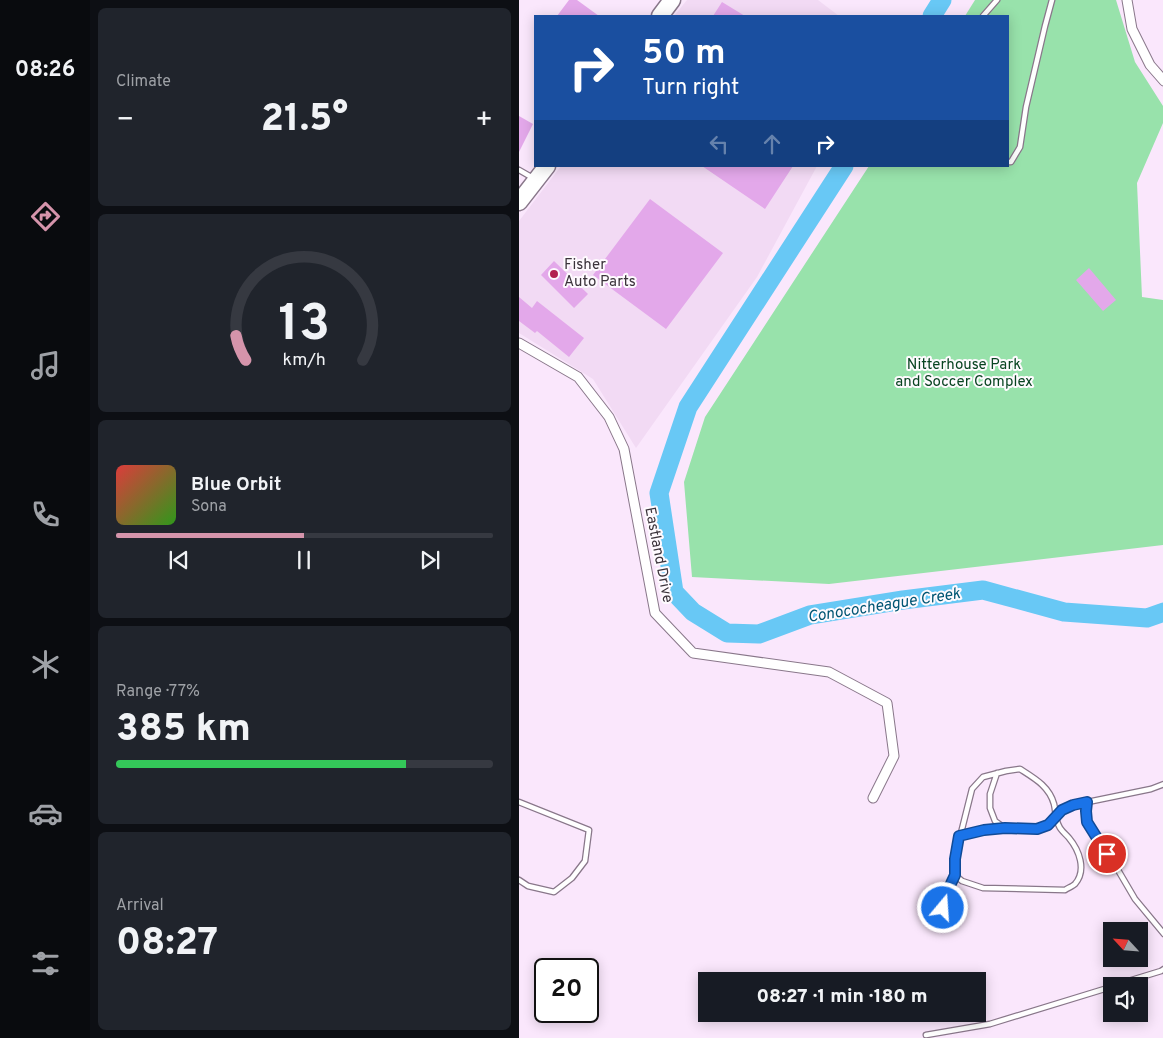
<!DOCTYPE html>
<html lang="en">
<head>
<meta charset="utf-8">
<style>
  body { margin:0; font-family:Overpass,sans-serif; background:#20242c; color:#f1f3f6; height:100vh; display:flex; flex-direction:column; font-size:19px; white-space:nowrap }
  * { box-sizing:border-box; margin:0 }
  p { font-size:16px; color:#9ea1a6 }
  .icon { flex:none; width:28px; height:28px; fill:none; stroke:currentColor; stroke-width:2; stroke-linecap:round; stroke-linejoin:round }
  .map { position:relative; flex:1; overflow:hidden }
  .panel { display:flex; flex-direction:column; gap:8px; padding:8px; background:#0d0f14; width:429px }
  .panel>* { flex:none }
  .guide { position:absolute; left:15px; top:15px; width:475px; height:152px; border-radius:0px; box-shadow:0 2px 12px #0003; background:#1a4fa0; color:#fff; overflow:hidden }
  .needle { width:32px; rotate:296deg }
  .tools { position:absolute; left:584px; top:922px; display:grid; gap:10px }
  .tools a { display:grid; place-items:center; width:45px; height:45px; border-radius:0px; background:#171b24; box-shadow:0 2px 12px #0003; font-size:25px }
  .speed { position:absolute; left:15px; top:958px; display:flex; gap:10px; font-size:25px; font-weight:700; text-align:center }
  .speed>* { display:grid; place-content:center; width:65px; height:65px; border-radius:50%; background:#171b24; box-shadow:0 2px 12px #0003; line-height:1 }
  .speed .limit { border:2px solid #111; border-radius:8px; background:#fff; color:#111 }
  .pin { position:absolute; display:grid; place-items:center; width:42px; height:42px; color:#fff; margin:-21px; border:2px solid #fff; border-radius:50%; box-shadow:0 1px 5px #0007 }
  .me { position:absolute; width:55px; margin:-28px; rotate:18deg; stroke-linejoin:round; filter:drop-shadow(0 0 4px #0008) }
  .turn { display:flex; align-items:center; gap:18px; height:105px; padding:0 25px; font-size:22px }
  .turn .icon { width:65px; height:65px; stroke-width:2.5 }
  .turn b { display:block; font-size:35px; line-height:42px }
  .lanes { display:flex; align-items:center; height:48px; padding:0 25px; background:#0003; justify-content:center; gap:25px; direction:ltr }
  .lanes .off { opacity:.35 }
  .big { font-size:38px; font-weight:800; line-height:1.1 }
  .panel .card { flex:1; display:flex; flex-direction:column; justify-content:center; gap:8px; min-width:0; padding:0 18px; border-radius:8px; background:#20242c }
  .panel .dial { align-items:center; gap:0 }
  .dial svg { height:130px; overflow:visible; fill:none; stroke:#363941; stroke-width:7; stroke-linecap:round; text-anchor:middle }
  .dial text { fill:#f1f3f6; stroke:none }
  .song { display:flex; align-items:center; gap:15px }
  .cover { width:60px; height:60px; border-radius:8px; background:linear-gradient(135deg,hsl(0 70% 55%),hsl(110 70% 35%)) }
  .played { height:5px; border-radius:2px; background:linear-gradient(90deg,#d594ab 50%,#363941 50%) }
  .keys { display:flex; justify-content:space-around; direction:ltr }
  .heat { display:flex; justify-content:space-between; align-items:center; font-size:28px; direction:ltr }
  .charge { height:8px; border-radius:4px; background:linear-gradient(90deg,#34c759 77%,#363941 0) }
  .trip { position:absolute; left:179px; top:972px; width:288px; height:50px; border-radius:0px; background:#171b24; box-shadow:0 2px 12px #0003; font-weight:800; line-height:50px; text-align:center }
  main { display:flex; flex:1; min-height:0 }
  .tabs { display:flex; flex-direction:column; width:90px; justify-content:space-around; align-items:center; background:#090b0e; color:#9ea1a6 }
  .tabs .icon { width:35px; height:35px }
  .tabs .selected { color:#d594ab }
  .tabs b { font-size:22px; color:#f1f3f6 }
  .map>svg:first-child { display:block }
  .built { fill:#f2daf4 }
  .green { fill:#98e2ab }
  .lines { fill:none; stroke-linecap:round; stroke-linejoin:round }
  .river { stroke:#68c8f5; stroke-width:19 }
  .building { fill:#e3a8ea }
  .lane-casing { stroke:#89778a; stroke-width:7 }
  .street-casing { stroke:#89778a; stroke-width:11 }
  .highway-casing { stroke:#89778a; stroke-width:19 }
  .lane { stroke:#fff; stroke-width:4.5 }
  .street { stroke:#fff; stroke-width:9 }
  .highway { stroke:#fff; stroke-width:16 }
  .route-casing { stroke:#114b97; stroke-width:12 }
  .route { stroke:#1a73e8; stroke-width:9 }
  .poi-dot { fill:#b2214f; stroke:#fefafe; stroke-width:2 }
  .labels { text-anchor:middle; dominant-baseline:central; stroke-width:4; stroke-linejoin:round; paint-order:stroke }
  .poi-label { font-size:15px; fill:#3b333b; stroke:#fefafe; text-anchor:start }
  .park-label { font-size:15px; fill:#084421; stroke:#fefafe }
  .street-label { font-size:15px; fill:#3b333b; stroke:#fefafe }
  .water-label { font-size:16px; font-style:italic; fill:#015573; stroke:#fefafe }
</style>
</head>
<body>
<main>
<nav class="tabs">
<b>08:26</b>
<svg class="icon selected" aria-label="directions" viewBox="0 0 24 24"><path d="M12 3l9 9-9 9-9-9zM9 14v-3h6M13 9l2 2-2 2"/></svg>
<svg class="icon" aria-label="music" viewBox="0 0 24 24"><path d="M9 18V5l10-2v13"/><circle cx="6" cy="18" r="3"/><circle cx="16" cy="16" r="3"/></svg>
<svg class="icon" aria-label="phone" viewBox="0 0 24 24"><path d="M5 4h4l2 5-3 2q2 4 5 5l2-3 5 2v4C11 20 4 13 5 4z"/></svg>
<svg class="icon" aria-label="climate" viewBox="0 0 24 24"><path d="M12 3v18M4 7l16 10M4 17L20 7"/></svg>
<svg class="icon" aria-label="car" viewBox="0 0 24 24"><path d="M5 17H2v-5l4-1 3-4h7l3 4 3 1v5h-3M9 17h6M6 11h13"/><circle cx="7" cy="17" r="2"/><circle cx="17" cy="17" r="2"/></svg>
<svg class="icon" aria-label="filters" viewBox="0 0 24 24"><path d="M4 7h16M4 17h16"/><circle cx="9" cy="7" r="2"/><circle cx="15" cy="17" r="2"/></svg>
</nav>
<section class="panel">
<div class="card"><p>Climate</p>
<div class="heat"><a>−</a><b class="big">21.5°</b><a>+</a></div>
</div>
<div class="card dial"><svg viewBox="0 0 100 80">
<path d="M14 69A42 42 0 1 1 86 69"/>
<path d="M14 69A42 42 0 0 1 8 54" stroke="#d594ab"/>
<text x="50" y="56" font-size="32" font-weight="700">13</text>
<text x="50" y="72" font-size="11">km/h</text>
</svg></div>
<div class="card">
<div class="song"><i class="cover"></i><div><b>Blue Orbit</b><p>Sona</p></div></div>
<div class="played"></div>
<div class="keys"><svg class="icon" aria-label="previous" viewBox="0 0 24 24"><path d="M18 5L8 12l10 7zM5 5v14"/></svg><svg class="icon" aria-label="pause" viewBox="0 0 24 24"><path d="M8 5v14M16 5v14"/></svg><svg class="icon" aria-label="next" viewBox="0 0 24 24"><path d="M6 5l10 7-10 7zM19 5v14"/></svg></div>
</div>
<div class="card"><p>Range · 77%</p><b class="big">385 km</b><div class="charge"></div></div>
<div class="card"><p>Arrival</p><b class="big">08:27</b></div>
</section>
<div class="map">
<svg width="645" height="1038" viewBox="0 0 645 1038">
  <rect width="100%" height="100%" fill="#fae7fc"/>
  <!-- built -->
  <path class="built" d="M168,0H299L320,16H155Z
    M42,166H298L238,277L117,448L74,379L0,333V221Z"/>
  <!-- green -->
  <path class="green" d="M456,0H597L616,62L644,106V123L618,183L623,297L644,300V545L310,584L173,577L165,482L186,417L350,166H489V16H446Z"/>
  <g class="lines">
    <!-- river -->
    <path class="river" d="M413,16L423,0
      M325,166L169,407L140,493L155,592L174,612L208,633L240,634L291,615L384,600L464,590L545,612L628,618L645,612"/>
  </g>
  <!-- building -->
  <path class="building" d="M50,0H58L80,16H38Z
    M203,2L226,16H194Z
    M0,116L14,124L0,152Z
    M183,166H274L246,209Z
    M131,199L204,253L147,329L74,275Z
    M35,261L69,294L55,308L22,275Z
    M570,268L597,300L584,311L557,280Z
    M0,297L13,308L18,301L65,338L50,357L18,331L16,333L0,321Z"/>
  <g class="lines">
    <defs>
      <path id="lane" d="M464,16L478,0
        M489,162H492L501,147L507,107L526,26L533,0
        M0,170L14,178
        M501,769C515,778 530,786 535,804C537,812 536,819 540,826C542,831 547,834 550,838C560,850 568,870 556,884C554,886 549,888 546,890L464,888L443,881L436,875V859L441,837L453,789L464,777L487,771Z
        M478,773L471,794V808L476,821L486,828
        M0,802L70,830L66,861L53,878L35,892L9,886L0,880
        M568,802L567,811L568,822L599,870L616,899L645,934
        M441,837L465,830L486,828L518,829L529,825L543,810L554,805L632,789L645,784
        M425,925L424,908L428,892L436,875
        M593,986L642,971L645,969
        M407,1035L471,1024L592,987"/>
      <path id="street" d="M608,0L613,29L631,65L645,81
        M0,343L59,377L90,417L105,449L136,613L174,653L310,672L368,703L375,756L354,798"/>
      <path id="highway" d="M141,16L153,0
        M0,202L28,166"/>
    </defs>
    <!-- lane casing -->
    <use href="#lane" class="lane-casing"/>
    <!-- street casing -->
    <use href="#street" class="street-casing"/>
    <!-- highway casing -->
    <use href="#highway" class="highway-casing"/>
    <!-- lane -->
    <use href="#lane" class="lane"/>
    <!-- street -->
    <use href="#street" class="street"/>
    <!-- highway -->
    <use href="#highway" class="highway"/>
  </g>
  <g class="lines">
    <defs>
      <path id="route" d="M424,908L428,892L436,875V859L440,836L465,830L486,828L518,829L529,825L543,810L554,805L568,802L567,811L568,822L588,854"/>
    </defs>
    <!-- route casing -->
    <use href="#route" class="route-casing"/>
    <!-- route -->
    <use href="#route" class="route"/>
  </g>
  <!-- markers -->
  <circle class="poi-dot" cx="35" cy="274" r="5"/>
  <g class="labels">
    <!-- poi labels -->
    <g class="poi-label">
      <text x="45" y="265">Fisher<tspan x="45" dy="17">Auto Parts</tspan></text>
    </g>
    <!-- park labels -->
    <g class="park-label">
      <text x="445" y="365">Nitterhouse Park<tspan x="445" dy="17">and Soccer Complex</tspan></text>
    </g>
    <!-- street labels -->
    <g class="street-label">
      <text transform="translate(139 555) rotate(79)">Eastland Drive</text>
    </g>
    <!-- water labels -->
    <g class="water-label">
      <text transform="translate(365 606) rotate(-9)">Conococheague Creek</text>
    </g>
  </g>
</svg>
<div class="tools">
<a><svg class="needle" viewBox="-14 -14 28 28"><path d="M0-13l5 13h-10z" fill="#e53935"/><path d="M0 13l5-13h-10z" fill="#9ea1a6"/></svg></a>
<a><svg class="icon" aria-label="sound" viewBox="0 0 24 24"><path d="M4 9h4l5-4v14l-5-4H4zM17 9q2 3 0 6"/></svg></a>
</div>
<div class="speed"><div class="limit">20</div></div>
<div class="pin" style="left:588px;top:854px;background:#d93025"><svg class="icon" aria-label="arrive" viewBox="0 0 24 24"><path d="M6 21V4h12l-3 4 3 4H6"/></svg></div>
<svg class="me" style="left:424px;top:908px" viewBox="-20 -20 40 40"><circle r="17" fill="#1a73e8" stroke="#fff" stroke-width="3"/><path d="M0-11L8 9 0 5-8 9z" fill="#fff"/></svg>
<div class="trip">08:27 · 1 min · 180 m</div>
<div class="guide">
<div class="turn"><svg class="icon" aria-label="right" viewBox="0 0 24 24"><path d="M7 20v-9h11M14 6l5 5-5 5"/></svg><div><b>50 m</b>Turn right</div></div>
<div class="lanes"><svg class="icon off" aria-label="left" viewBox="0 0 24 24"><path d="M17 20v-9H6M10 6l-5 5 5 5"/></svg><svg class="icon off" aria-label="ahead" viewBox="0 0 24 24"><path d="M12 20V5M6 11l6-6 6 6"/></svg><svg class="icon" aria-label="right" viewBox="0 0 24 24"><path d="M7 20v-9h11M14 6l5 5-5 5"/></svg></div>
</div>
</div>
</main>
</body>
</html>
